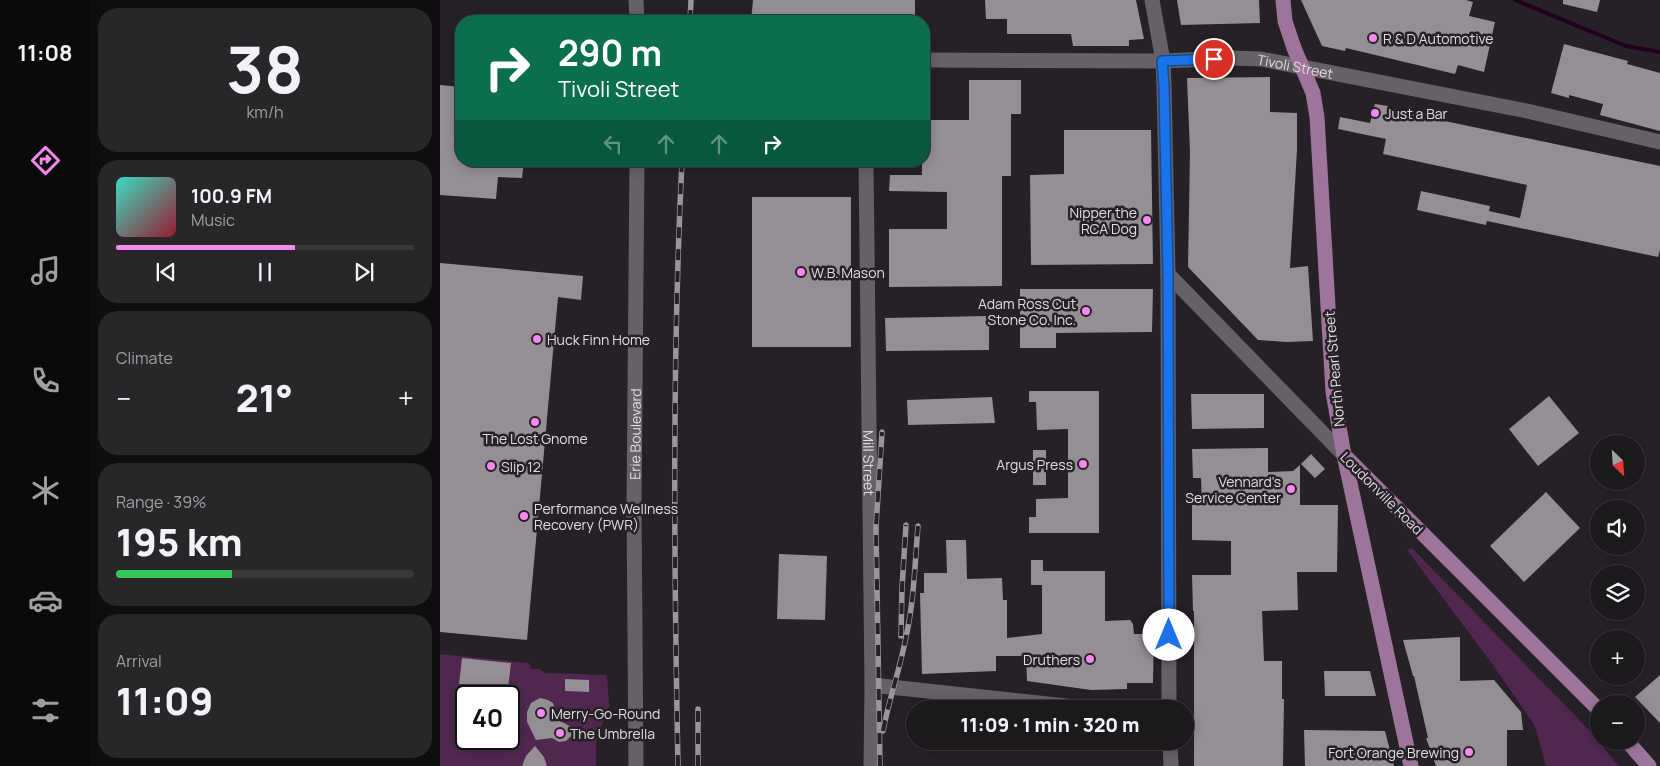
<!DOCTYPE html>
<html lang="en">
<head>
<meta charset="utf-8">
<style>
  body { margin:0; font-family:Manrope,sans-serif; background:#292629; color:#f1f3f6; height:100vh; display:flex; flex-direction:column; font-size:19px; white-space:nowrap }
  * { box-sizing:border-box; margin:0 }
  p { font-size:16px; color:#a0a0a3 }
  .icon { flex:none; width:28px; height:28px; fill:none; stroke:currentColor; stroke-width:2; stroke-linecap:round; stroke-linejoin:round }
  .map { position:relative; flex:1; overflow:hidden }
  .panel { display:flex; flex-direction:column; gap:8px; padding:8px; background:#0f0e0f; width:350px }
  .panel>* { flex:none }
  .hud { position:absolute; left:15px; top:15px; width:475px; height:152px; border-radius:20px; box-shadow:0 2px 12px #0003,0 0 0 1px #3a383b; background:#0b6e4f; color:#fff; overflow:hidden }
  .needle { width:32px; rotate:155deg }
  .controls { position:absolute; left:1150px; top:435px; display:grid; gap:10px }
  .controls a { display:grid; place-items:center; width:55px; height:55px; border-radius:50%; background:#1c191c; box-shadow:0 2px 12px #0003,0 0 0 1px #3a383b; font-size:25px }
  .speed { position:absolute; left:15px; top:685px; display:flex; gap:10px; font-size:25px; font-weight:700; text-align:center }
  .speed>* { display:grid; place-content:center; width:65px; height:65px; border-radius:50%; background:#1c191c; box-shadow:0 2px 12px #0003,0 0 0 1px #3a383b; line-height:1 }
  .speed .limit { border:2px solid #111; border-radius:8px; background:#fff; color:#111 }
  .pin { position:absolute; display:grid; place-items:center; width:42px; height:42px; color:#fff; margin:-21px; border:2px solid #fff; border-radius:50%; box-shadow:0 1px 5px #0007 }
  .me { position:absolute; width:55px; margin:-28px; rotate:0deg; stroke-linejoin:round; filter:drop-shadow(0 0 4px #0008) }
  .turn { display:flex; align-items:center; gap:18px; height:105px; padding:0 20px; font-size:22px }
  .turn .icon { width:65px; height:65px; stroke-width:2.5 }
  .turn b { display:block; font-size:35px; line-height:42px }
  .lanes { display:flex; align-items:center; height:48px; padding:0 20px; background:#0003; justify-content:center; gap:25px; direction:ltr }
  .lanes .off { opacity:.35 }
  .big { font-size:38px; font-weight:800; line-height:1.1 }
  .panel .card { flex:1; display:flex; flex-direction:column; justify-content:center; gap:8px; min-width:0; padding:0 18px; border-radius:20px; background:#292629 }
  .panel .dial { align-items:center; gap:0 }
  .dial b { font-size:65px; line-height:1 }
  .song { display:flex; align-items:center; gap:15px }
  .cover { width:60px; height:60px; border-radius:8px; background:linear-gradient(135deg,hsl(170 70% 55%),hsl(350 70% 35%)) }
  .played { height:5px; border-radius:2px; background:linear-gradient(90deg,#f589ee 60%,#3a383b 60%) }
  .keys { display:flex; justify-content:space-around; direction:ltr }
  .heat { display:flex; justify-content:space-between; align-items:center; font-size:28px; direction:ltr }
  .charge { height:8px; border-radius:4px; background:linear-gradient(90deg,#34c759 39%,#3a383b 0) }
  .trip { position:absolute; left:466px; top:700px; width:288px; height:50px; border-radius:25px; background:#1c191c; box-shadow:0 2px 12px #0003,0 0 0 1px #3a383b; font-weight:800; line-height:50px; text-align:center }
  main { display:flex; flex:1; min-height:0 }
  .tabs { display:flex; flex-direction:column; width:90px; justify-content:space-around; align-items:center; background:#0b0a0b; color:#a0a0a3 }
  .tabs .icon { width:35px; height:35px }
  .tabs .current { color:#f589ee }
  .tabs b { font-size:22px; color:#f1f3f6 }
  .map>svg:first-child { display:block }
  .green { fill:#51274f; fill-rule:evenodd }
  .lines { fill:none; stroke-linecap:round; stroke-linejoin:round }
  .stream { stroke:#20001f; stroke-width:4 }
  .building { fill:#958e94 }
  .minor { stroke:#676067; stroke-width:15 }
  .major { stroke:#9e749b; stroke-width:15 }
  .rail-casing { stroke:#9a9599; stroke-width:5.5 }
  .rail { stroke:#262126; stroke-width:4; stroke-dasharray:11; stroke-linecap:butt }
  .route-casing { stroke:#114b97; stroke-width:12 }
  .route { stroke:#1a73e8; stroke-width:9 }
  .poi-dot { fill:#f589ee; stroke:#262126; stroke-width:2 }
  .labels { text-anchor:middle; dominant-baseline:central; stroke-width:5; stroke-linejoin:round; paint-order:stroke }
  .poi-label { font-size:14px; fill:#e0dcdf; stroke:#262126; text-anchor:start }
  .street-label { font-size:14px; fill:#e0dcdf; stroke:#262126 }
</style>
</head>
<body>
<main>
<nav class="tabs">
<b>11:08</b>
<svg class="icon current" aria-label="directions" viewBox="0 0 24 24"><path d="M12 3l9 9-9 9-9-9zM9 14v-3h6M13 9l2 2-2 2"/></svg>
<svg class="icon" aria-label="music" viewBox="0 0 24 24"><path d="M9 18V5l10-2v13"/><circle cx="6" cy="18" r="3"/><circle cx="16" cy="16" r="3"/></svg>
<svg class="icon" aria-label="phone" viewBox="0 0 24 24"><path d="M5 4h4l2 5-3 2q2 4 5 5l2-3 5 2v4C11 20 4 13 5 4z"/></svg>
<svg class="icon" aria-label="climate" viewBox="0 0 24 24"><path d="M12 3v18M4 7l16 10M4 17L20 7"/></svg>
<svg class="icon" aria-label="car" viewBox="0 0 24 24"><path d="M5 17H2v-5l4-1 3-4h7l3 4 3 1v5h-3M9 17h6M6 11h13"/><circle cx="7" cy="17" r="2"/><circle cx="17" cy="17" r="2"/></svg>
<svg class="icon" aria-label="filters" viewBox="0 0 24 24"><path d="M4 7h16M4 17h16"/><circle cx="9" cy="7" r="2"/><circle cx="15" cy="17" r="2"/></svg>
</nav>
<section class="panel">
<div class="card dial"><b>38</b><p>km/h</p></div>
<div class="card">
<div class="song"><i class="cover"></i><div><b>100.9 FM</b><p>Music</p></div></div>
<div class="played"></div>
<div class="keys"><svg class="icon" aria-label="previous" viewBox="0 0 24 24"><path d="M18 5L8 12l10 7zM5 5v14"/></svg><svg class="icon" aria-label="pause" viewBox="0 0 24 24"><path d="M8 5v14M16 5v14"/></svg><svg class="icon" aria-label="next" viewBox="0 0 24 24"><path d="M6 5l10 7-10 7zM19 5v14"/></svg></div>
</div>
<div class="card"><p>Climate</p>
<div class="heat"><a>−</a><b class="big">21°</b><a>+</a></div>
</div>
<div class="card"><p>Range · 39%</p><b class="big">195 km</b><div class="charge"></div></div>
<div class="card"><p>Arrival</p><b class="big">11:09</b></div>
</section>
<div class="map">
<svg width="1220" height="766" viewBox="0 0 1220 766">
  <rect width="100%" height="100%" fill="#262126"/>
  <!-- green -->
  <path class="green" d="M972,548L1150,731L1179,766H1106L1095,726L1053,665L967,550Z
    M0,654L89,663L91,669H100L105,673L167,675L169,706L156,741V766H0ZM26,696H69V739H26Z"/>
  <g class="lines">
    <!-- stream -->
    <path class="stream" d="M1075,0L1186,46L1220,52"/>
  </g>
  <!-- building -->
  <path class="building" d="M313,0H475V21H311Z
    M545,0H696L704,39L689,40V46H633L631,34H567V19H546Z
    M737,0H819L820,23L741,25Z
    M861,0H1026L1033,2L1029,16L1055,22L1044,72L1018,65L1015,74L906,48L905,51L882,46Z
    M1123,0H1160L1157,12L1123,4Z
    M1124,44L1188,61L1187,64L1220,73V131L1160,115L1163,104L1129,95V98L1111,93Z
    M830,77V112L857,113V150L850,268L868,266L873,341L846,342L818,340L748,267L750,152L747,78Z
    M529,80H581V114H571V176H562V286L449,287V229H507V192L449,191L450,175H482V161H484V120H529Z
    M0,85L21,87V161H84L82,178L58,177L56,199L0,195Z
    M935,104L948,106L947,109L1220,166V250L1218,257L1047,221L1046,225L977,210L981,191L1050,206L1049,211L1080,218L1087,185L943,154L946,139L898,129L900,117L930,123Z
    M624,130H711L713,264L591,265L590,175L624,174Z
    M312,197H411V347H312Z
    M0,263L143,276L141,300L118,297L87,640L0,632Z
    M580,289H713L712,332L616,333V348H580Z
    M549,316V350L446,351L445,318Z
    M589,391H659V533H589V517H596V499L628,498V429L597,430L596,402H589Z
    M751,394H824V428L752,429Z
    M1109,396L1139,433L1098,466L1069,429Z
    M552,397L555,423L468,425L467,400Z
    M828,448V472L853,471L860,465V505H898L897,572H857L858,610L822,611L824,661H842V699H844L843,766H754V611H753L752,575H791V541L752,540V505H762L761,478H753L752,449Z
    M593,450H606V485H593Z
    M871,454L885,469L875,478L861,464Z
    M1106,492L1140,528L1084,582L1050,546Z
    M506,540H526L527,579L562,578L563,600H567V638L602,634V585H591V560H603V571H665V621L690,620L693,624L694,634H714L713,683H687V689L651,690L587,681L586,656H556V671L482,674L480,593H484V573H507Z
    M339,554L387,556L385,620L337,619Z
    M1020,637V681L1054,680L1081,712L1083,730H1067V766H996L986,738H988L974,676H973L963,640Z
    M22,658L71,663L68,688L19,684Z
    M884,671H930L936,696H885Z
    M1220,675V723L1195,697Z
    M125,679L149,680V692L125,691Z
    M100,698L108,700L113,703L115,710V719L126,724L131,727L132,735L126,741L119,742L112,738L96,740L87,722V712L91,703Z
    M864,730L945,731L954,766H865Z
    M95,746L104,757L107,766H82L86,756Z"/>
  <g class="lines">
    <!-- minor -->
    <g class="minor">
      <path d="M196,0L197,21"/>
      <path d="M712,0L723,61L724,86L728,274L729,709"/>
      <path id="s1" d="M484,60L723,61L792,58L821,59L1087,111L1220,142"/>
      <path id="s2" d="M426,161L432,685L431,766"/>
      <path d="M728,274L904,455"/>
      <path d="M432,685L654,709"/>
      <path d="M730,741L731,766"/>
      <path id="s3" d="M196,766L194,506L197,161"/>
    </g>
    <!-- major -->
    <path class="major" d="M843,0L845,21L854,48L873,93L877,117L893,392L904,455L971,766
      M904,455L1159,710
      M1187,741L1209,766"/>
    <defs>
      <path id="rail" d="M250,21L251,0
        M461,636L462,588L466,525
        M443,731C449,699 460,669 466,637C474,601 475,563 478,526
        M238,766C234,564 232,363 242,161
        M258,766V709
        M440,766L436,527L442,432"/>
    </defs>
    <!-- rail casing -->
    <use href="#rail" class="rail-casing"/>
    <!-- rail -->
    <use href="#rail" class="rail"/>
  </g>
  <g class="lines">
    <defs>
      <path id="route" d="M729,635L728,274L724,86L722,61L774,59"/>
    </defs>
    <!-- route casing -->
    <use href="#route" class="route-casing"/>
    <!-- route -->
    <use href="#route" class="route"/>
  </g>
  <!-- markers -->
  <g class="poi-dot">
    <circle cx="933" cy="38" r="5"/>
    <circle cx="935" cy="113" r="5"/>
    <circle cx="707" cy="220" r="5"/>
    <circle cx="361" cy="272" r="5"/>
    <circle cx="646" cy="311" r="5"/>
    <circle cx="97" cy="339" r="5"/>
    <circle cx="95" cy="422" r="5"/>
    <circle cx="643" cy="464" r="5"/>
    <circle cx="51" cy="466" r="5"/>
    <circle cx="851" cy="489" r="5"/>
    <circle cx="84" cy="516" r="5"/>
    <circle cx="650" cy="659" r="5"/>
    <circle cx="101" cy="713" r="5"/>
    <circle cx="120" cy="733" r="5"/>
    <circle cx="1029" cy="752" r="5"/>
  </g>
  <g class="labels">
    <!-- poi labels -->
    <g class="poi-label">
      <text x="943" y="38">R &amp; D Automotive</text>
      <text x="945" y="113">Just a Bar</text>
      <text x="697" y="212" text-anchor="end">Nipper the<tspan x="697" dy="16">RCA Dog</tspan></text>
      <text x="371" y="272">W.B. Mason</text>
      <text x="636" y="303" text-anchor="end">Adam Ross Cut<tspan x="636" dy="16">Stone Co. Inc.</tspan></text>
      <text x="107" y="339">Huck Finn Home</text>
      <text x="95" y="438" text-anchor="middle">The Lost Gnome</text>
      <text x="633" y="464" text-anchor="end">Argus Press</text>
      <text x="61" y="466">Slip 12</text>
      <text x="841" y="481" text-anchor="end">Vennard's<tspan x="841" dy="16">Service Center</tspan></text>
      <text x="94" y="508">Performance Wellness<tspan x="94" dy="16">Recovery (PWR)</tspan></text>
      <text x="640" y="659" text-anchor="end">Druthers</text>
      <text x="111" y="713">Merry-Go-Round</text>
      <text x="130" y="733">The Umbrella</text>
      <text x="1019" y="752" text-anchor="end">Fort Orange Brewing</text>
    </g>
    <!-- street labels -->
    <g class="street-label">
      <text stroke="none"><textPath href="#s1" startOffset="372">Tivoli Street</textPath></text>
      <text transform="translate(894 369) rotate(-95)">North Pearl Street</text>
      <text stroke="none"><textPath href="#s3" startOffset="332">Erie Boulevard</textPath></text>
      <text stroke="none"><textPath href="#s2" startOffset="302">Mill Street</textPath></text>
      <text transform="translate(942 493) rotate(45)">Loudonville Road</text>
    </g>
  </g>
</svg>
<div class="controls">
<a><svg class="needle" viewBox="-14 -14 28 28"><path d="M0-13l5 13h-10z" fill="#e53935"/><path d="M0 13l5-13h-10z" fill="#a0a0a3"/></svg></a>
<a><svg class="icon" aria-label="sound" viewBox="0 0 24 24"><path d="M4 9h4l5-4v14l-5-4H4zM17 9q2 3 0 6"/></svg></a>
<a><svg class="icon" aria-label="layers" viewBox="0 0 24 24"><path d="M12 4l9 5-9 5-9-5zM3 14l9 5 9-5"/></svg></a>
<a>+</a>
<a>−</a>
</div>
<div class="speed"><div class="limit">40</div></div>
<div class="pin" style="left:774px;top:59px;background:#d93025"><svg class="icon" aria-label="arrive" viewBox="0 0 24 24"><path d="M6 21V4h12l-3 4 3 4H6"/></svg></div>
<svg class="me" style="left:729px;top:635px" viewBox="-20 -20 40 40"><circle r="19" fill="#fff"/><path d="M0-13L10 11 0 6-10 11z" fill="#1a73e8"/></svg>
<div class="trip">11:09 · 1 min · 320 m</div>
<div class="hud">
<div class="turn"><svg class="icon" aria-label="right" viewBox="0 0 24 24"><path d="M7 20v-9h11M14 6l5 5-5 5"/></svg><div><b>290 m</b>Tivoli Street</div></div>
<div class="lanes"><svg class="icon off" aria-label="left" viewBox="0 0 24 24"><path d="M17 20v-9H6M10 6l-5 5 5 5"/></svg><svg class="icon off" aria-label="ahead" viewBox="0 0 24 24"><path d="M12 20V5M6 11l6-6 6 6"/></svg><svg class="icon off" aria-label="ahead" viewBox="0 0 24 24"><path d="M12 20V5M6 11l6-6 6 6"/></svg><svg class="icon" aria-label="right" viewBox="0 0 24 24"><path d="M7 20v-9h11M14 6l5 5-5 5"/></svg></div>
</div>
</div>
</main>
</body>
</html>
